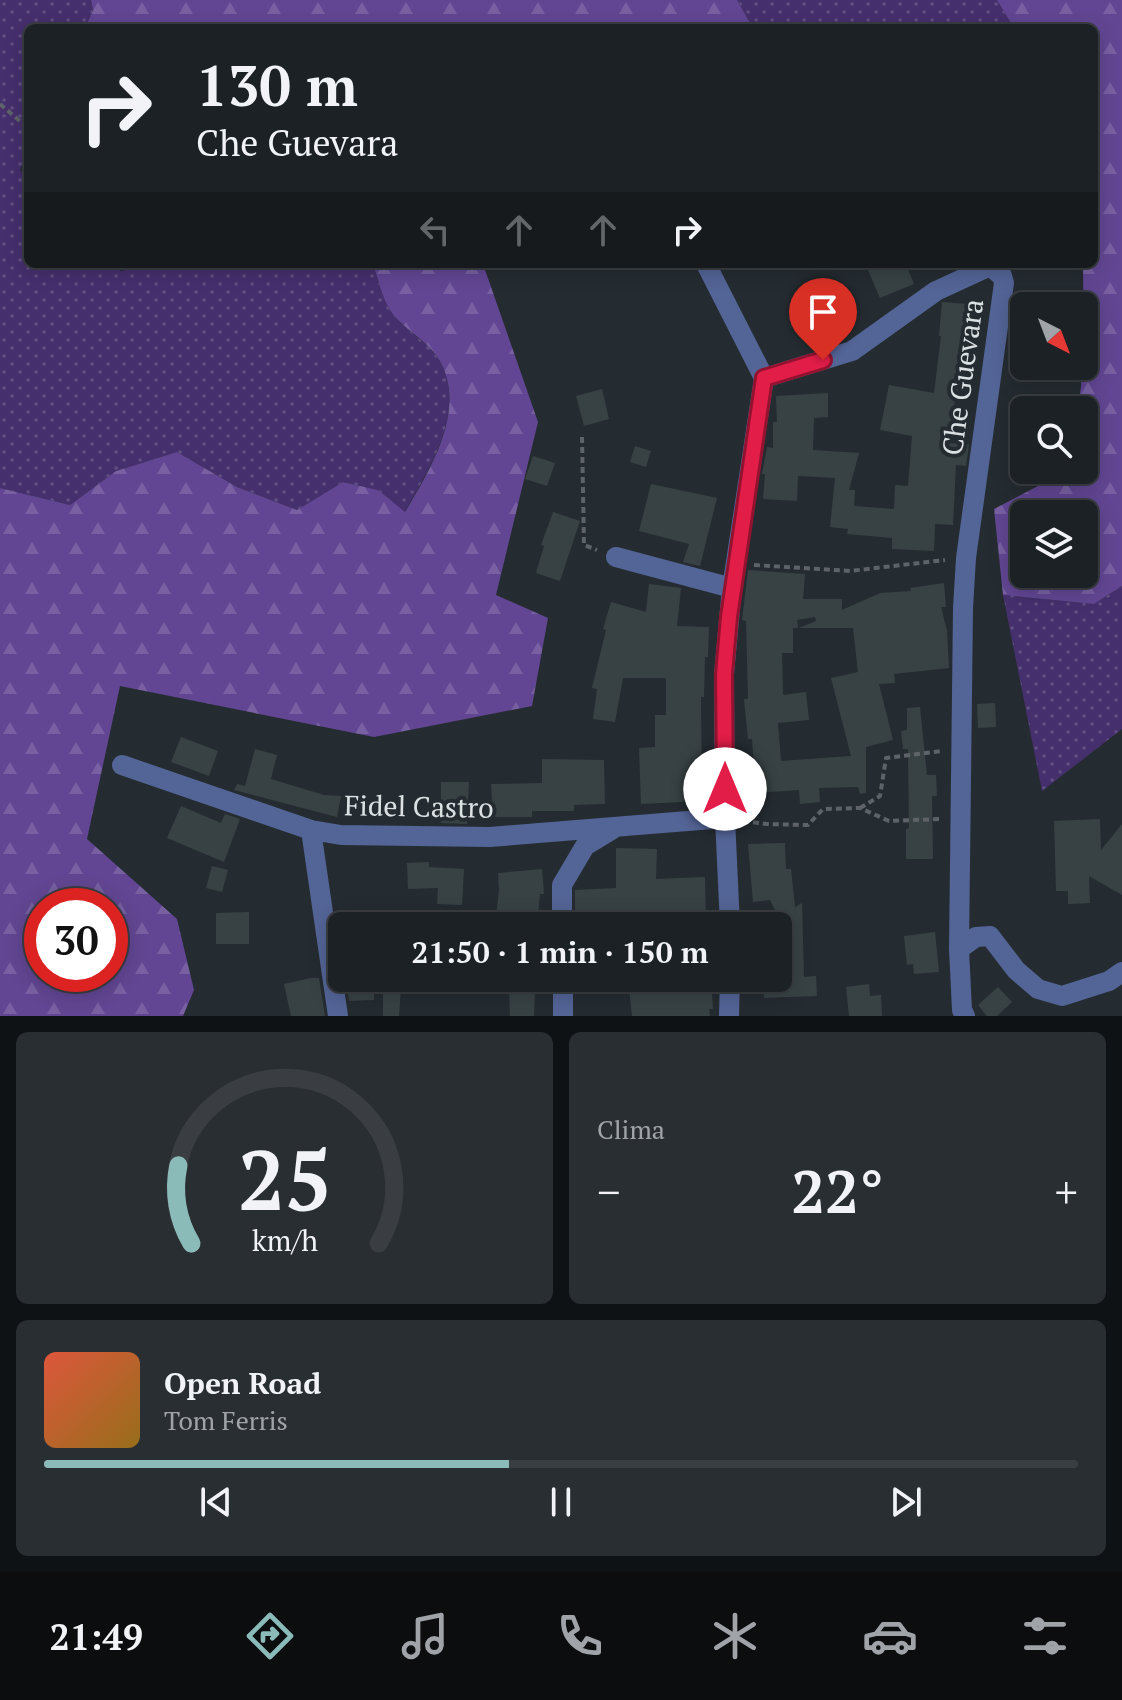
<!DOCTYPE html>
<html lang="es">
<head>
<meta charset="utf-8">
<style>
  body { margin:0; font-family:"PT Serif",serif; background:#292e32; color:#f1f3f6; height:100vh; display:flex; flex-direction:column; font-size:30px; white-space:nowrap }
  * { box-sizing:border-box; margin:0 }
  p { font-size:26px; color:#a0a3a7 }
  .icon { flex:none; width:44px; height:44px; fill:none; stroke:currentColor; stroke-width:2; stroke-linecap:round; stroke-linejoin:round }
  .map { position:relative; height:1016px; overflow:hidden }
  .sheet { display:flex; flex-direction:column; gap:16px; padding:16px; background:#0f1214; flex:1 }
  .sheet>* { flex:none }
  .top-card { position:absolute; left:24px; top:24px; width:1074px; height:244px; border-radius:12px; box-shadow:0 4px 20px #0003,0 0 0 2px #3a3e42; background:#1c2125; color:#f1f3f6; overflow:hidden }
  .needle { width:52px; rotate:138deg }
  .fabs { position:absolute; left:1010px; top:292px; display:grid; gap:16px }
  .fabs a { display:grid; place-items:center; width:88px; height:88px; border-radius:12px; background:#1c2125; box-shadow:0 4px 20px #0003,0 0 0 2px #3a3e42; font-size:40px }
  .speed { position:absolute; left:24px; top:888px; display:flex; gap:16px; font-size:40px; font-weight:700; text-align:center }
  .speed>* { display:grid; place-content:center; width:104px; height:104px; border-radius:50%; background:#1c2125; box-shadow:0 4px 20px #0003,0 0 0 2px #3a3e42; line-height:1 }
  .speed .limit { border:12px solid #d22; background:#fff; color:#111 }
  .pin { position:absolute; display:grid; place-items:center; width:68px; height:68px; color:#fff; margin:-82px -34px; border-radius:50% 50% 50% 0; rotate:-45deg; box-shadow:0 0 8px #0007 }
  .pin .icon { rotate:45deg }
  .me { position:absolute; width:88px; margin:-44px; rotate:0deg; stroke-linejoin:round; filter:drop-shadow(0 0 6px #0008) }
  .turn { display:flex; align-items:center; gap:28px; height:168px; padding:0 40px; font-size:36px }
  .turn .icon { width:104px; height:104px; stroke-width:2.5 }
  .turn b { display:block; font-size:56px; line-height:68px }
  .lanes { display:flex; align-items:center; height:76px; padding:0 40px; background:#0003; justify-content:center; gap:40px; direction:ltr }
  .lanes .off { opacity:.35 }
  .big { font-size:60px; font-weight:700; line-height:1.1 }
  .sheet .tile { flex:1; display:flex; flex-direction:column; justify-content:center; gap:12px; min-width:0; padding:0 28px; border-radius:12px; background:#292e32 }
  .sheet .dial { align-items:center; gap:0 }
  .dial svg { height:208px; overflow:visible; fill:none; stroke:#3a3e42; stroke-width:7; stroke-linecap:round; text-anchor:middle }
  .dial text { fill:#f1f3f6; stroke:none }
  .song { display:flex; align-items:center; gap:24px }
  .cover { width:96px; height:96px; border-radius:12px; background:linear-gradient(135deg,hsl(10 70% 55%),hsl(40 70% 35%)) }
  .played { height:8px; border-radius:4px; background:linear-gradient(90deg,#8bbbb9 45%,#3a3e42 45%) }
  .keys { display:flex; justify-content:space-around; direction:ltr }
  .heat { display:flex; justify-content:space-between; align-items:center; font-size:44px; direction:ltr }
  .sheet .tiles { flex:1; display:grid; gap:16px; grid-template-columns:1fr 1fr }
  .tile:last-child { grid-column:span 2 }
  .trip { position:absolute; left:328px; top:912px; width:464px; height:80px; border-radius:12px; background:#1c2125; box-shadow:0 4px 20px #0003,0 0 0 2px #3a3e42; font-weight:700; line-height:80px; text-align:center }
  .dock { display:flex; height:128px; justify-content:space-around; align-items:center; background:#0b0d0f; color:#a0a3a7 }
  .dock .icon { width:56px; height:56px }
  .dock .active { color:#8bbbb9 }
  .dock b { font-size:36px; color:#f1f3f6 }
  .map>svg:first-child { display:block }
  .grass { fill:url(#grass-dots) }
  .forest { fill:url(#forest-firs); fill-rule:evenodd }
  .building { fill:#384244; fill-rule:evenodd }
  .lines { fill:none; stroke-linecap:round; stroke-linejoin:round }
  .path { stroke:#5d6368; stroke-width:4; stroke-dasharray:6 4; stroke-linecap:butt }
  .street { stroke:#536496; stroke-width:20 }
  .route-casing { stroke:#92132f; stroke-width:20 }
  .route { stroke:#e11d48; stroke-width:14 }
  .labels { text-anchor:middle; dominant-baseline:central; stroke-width:8; stroke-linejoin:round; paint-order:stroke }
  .street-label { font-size:28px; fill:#dbe0e3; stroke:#252c31 }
</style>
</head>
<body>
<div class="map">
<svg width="1122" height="1016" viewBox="0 0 1122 1016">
  <defs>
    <pattern id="grass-dots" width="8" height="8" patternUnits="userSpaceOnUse" patternTransform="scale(2)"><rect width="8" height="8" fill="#462f6d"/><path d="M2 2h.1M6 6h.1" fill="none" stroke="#604d82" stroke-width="1.8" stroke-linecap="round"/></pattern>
    <pattern id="forest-firs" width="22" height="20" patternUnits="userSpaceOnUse" patternTransform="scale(2)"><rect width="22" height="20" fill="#624693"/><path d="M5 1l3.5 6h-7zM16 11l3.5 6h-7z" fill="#7860a2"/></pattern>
  </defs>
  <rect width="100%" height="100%" fill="#252c31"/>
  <!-- grass -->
  <path class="grass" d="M0,0H91L93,10L85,28H28V149L20,170L28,180V264H113L121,271L153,264H373C378,278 382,298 390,310C402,329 426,340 438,358C469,408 429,470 404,513L378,490L343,482L297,510L237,487L177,452L116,471L70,505L0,488Z
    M737,0H997L1014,28H753Z
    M1122,586V729L1042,791L1003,595L1094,604Z"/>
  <!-- forest -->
  <path class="forest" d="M91,0H737L753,28H85L93,10Z
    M997,0H1122V586L1094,604L1003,595L994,509L1063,473L1064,470H1084V410H1077L1081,387L1082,366H1084L1083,264H1094V28H1014ZM1024,514H1084V574H1024Z
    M373,264H483L538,422L496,595L548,618L532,706L374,737L120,686L87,839L177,919L194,990L183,1016H0V488L70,505L116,471L177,452L237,487L297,510L343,482L378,490L405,512C430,470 469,407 438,358C426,339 402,329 390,310C382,298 378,278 373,264ZM110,906V974H42V906Z"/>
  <!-- building -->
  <path class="building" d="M883,264H906L914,284L880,298L868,270Z
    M840,288L849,313L824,323L815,297Z
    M942,302L979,305L967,392L956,391L950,443L969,444L966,466L956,465L953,525L935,524L934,551L892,549V538L847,534L848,529L830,527L835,478L798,476L797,501L763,499L765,474H762L767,447L773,448V422H777L776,396L828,393V417L814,418L813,450L859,453L849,490H855L854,506L894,509L895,485L908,486L912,436L880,430L889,385L934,393L941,336H939Z
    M602,389L609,419L584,426L576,396Z
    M635,446L651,451L646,467L630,462Z
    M533,456L555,463L547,486L525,479Z
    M651,484L717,498L700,566L683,562L689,544L639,531Z
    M553,512L580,521L560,581L536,573L544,546L541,545Z
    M748,570L805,574L803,599H842V610L880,593L911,591L910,588L944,583L946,607H941L947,631L949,668L894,674L895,683L879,684L893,740L866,747V793L860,794L858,787L819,788L820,802L800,804L799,790L756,793L752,739H748L744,699H748L746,621L742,620ZM815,617L816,621L799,628H853L858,672L831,678L851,756L781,761L778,723L809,720L806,692L783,695L782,653H793V628H798L797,620Z
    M649,584L681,588L677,626L709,627L708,657H705L704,697H701L702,801L641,804L639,748L655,747V715H666V678H623L615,722L593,719L597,689L592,688L606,630L603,629L611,602L646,612Z
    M995,703L996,727L978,728L977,704Z
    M920,707L927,775H936L937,796H932L933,859H906V829L909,828L908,749H903L901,731L907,730V708Z
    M181,737L218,751L209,776L171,762Z
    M255,749L277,755L271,779L324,795L341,796L337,817L234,790L237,784L245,786Z
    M542,759L604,760L605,804L574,805V811H532V817H493L491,784L542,783Z
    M441,782H469L467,824L441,823Z
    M181,806L221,823L225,814L240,819L224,862L167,838Z
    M1100,819L1101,850L1122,824V895L1089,876L1090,903L1068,904V891H1056L1054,821Z
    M785,843L786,869H791L795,907L802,903L804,977L816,976L817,996L764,998L763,978H778V916L770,900L753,902L748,844Z
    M616,848L657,849L656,879L705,877L706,926H639V912L595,914L596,926H575V890L616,888Z
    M429,862V867L464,869L462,905L437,904L438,888L408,889L407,863Z
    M212,866L228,870L222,892L206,888Z
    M542,869L544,894H540L537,926H495L499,890L498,873Z
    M249,912V944H216V913Z
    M935,932L939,972L914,974L913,964L907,965L904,936Z
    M311,978H319L325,1016H291L284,984Z
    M346,978H374V1000L349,1001Z
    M639,978H711L713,1009H709L710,1016H632L628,979Z
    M869,984L870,996L881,995L882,1016H849L846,987Z
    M998,987L1012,1002L997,1016H987L978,1005Z
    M383,988L401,989L399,1016H383Z
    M509,989H535L534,1016H510Z"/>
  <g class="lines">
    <!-- path -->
    <path class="path" d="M0,104L28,128
      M582,437L584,545L597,550
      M754,565L850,571L945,560
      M860,808L880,796L886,758L941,751
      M743,821L766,824L808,825L823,809L860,808L889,821L940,819"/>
    <!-- street -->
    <path class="street" d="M706,264L764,378
      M764,378L852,351L936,291L986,268H992L1002,276L1004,283L966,558L963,608L959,949L962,1010L965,1016
      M616,557L732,588
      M122,765L311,830L341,835L490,837L725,818
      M311,830L338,1016
      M562,926V885L585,846L613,829
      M730,926L725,818L724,674L732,588L764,378
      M959,949L976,937L990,936L1016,970L1038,989L1062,996L1109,981L1122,972
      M563,978V1016
      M729,1016L730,978"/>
  </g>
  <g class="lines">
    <defs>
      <path id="route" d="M725,789L724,674L729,617L764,378L823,360"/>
    </defs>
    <!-- route casing -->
    <use href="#route" class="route-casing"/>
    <!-- route -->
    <use href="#route" class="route"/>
  </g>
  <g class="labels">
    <!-- street labels -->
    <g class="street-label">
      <text transform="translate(962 377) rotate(-82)">Che Guevara</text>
      <text transform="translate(419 806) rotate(1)">Fidel Castro</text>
    </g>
  </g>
</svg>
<div class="fabs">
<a><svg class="needle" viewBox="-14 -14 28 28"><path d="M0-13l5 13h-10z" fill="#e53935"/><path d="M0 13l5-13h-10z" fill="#a0a3a7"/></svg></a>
<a><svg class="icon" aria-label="search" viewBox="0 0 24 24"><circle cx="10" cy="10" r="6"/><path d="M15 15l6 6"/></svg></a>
<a><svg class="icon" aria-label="layers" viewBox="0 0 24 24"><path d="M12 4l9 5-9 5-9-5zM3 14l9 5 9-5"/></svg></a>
</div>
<div class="speed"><div class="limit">30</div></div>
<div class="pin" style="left:823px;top:360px;background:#d93025"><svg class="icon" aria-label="arrive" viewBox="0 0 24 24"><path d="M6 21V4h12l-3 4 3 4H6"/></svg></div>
<svg class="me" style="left:725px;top:789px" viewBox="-20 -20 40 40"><circle r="19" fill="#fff"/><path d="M0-13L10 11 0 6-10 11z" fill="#e11d48"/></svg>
<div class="trip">21:50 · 1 min · 150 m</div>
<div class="top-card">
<div class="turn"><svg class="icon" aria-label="right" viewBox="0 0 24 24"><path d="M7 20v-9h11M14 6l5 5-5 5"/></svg><div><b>130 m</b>Che Guevara</div></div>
<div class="lanes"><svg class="icon off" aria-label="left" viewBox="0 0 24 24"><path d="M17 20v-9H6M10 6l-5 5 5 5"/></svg><svg class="icon off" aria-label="ahead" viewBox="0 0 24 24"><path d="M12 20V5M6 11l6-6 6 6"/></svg><svg class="icon off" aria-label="ahead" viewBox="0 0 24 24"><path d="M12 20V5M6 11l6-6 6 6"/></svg><svg class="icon" aria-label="right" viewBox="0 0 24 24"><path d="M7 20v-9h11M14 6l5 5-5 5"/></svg></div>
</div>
</div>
<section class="sheet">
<div class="tiles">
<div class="tile dial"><svg viewBox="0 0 100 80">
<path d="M14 69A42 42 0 1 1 86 69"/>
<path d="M14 69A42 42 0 0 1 9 39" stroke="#8bbbb9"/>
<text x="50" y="56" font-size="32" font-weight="700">25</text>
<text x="50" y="72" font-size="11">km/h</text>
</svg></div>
<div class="tile"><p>Clima</p>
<div class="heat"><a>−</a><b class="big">22°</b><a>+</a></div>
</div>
<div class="tile">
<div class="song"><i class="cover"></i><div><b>Open Road</b><p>Tom Ferris</p></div></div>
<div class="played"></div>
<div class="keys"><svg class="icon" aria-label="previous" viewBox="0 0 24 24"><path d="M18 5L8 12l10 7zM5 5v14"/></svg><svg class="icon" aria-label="pause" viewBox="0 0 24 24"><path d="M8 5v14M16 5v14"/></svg><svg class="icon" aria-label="next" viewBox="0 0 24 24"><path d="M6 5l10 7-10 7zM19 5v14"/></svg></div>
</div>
</div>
</section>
<nav class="dock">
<b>21:49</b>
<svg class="icon active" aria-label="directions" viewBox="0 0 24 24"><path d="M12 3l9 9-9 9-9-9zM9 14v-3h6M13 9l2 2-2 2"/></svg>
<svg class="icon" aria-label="music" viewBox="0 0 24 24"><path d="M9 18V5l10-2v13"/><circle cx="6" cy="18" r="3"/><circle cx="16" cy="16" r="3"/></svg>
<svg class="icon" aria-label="phone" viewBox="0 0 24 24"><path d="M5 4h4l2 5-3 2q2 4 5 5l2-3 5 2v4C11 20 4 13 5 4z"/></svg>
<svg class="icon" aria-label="climate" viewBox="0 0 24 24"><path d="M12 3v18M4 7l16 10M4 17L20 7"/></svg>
<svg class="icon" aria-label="car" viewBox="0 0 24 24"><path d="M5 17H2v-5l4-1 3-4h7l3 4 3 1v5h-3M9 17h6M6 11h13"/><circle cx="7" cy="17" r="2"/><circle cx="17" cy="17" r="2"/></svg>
<svg class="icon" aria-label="filters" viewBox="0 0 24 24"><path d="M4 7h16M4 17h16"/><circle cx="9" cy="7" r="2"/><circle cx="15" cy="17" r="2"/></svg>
</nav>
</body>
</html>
